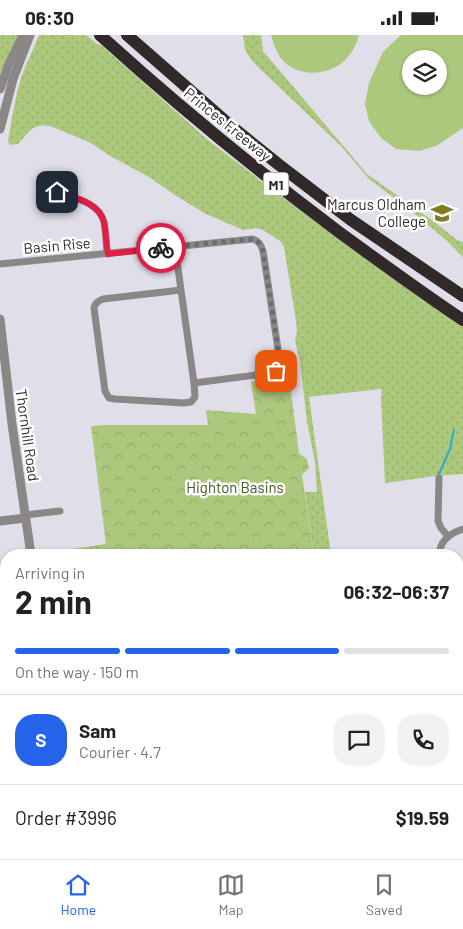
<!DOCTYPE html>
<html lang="en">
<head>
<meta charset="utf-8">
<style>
	body { margin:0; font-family:Barlow,sans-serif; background:#f2f2f2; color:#222; height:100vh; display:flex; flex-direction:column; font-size:19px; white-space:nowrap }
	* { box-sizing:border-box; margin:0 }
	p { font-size:16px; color:#767676 }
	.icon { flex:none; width:28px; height:28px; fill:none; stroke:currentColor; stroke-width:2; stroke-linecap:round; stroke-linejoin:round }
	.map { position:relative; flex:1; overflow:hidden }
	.side { position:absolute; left:0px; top:514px; width:464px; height:311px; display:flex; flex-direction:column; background:#fff; border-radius:20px 20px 0 0; box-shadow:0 1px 4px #0004 }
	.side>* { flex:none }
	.controls { position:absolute; left:402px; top:15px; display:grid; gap:10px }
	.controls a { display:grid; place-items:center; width:45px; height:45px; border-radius:50%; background:#fff; box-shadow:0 1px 4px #0004; font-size:25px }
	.pin { position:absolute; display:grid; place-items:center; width:42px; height:42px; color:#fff; margin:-21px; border-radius:10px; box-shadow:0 2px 8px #0006 }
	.courier { position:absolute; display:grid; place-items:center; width:50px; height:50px; margin:-25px; border:4px solid #e11d48; border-radius:50%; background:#fff; color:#222; box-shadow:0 1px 6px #0007 }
	.summary em { font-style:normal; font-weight:700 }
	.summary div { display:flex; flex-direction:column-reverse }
	.summary { display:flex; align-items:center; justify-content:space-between; height:85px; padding:0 15px }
	h1 { font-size:32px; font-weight:700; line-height:38px }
	.bar { display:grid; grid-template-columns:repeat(4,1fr); gap:8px 5px; align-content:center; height:60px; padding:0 15px }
	.bar i { height:6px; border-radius:4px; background:#e0e0e0 }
	.bar .current { background:#2563eb }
	.bar p { grid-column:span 4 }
	.line { display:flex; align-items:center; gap:12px; padding:0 15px; border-top:1px solid #e0e0e0 }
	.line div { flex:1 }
	.round { display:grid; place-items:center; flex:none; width:52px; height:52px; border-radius:20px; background:#f2f2f2 }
	.status { display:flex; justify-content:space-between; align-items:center; height:35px; padding:0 25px; background:#fff; direction:ltr }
	.status svg { height:14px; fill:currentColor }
	.tab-bar { display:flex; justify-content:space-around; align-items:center; height:70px; border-top:1px solid #e0e0e0; background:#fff; font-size:14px; color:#767676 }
	.tab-bar a { display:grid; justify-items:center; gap:2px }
	.tab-bar .current { color:#2563eb }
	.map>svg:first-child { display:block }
</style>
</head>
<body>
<div class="status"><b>06:30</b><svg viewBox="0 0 49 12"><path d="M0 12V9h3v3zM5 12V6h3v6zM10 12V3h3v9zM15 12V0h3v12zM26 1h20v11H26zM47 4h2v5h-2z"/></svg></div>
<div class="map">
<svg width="463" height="824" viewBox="0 0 463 824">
	<defs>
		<pattern id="grass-dots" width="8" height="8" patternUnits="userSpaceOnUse" patternTransform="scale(1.25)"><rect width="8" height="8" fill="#abc87c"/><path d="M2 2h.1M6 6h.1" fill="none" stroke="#93ac6c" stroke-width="1.8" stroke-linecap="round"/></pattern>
		<pattern id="park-crowns" width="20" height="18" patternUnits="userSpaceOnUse" patternTransform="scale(1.25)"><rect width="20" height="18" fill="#abc87c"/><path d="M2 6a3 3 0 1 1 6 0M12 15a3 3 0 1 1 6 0" fill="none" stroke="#93ac6c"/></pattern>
	</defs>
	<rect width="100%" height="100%" fill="#e0dee8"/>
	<g fill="url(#grass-dots)">
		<path d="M 0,0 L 18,0 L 0,40 Z"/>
		<path d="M 39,0 L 86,0 L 97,9 L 101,10 L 208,105 L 299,175 L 425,266 L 463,291 L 463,439 L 436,441 L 385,448 L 381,361 L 382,355 L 380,354 L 309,362 L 331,520 L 314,520 L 305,457 L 317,457 L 315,427 L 307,386 L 300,326 L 295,306 L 297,296 L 296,286 L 284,212 L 280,206 L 263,195 L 256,193 L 243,195 L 204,178 L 175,160 L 149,142 L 112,122 L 89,107 L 50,91 C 31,88 29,98 18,109 L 10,110 L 8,106 C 12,84 15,62 22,40 C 27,26 34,14 39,0 Z"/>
		<path d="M 243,0 L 261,0 L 263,16 L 367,139 L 436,188 L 457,205 L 463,207 L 463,222 L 447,206 L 409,174 L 369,144 L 342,112 L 253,27 L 245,15 Z"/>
	</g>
	<g fill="url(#park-crowns)">
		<path d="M 289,342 L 299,418 L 307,424 L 309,433 L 302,440 L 314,520 L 116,520 L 108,518 L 93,520 L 47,520 L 46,518 L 106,509 L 91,391 L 105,390 L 208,390 L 206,375 L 256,379 L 251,347 Z"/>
		<path d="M 225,819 L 374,819 L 375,824 L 224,824 Z"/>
	</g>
	<g fill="#abc87c" fill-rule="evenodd">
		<path d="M 271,0 L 359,0 C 357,8 352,18 346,24 C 329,42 295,43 280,22 C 276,16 273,7 271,0 Z"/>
		<path d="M 401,0 L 463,0 L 463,93 L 436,111 L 419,116 L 396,114 L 381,103 L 369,86 L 365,69 L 369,48 L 383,17 ZM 411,24 L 439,24 L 439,51 L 411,51 Z"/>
	</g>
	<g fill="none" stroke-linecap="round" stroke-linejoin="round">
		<path stroke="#2baaca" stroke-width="2" d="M 439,439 L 450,414 L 452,403 L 454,395"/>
		<g stroke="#8c8787" stroke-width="7">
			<path d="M 57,157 C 74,163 99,167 104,187 C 106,197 106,208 107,219"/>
			<path d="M 175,212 L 194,348 L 195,362 L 191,367 L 184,368 L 115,364 L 109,363 L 105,356 L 94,273 C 95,268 98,266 103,264 L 181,255"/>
			<path d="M 0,229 L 253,204 C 259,206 261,210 263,216 L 280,327 L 279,333 L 272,338 L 194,348"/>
			<path d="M 439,443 L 438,486 L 441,493 L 448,501"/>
			<path d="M 25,480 L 60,476"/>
			<path d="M 439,520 C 440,505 450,498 463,494"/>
			<path d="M 0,664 L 6,663"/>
			<path d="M 458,733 L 463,733"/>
			<path d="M 0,817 L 6,816"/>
			<path d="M 423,819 L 425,824"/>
			<path d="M 183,824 L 184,819"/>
		</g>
		<g stroke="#8c8787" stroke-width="9">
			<path d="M 0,54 L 9,29 L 23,0"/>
			<path d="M 0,94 L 13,44 L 30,0"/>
			<path d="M 0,284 L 12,389 L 31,520"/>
			<path d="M 0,486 L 26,483"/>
			<path d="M 70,819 L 71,824"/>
		</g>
		<g stroke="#302829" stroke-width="12">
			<path d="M 100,0 C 176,69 256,135 339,197 C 380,227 421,257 463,285"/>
			<path d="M 127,0 L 231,91 L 278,129 L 351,185 L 463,261"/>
		</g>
	</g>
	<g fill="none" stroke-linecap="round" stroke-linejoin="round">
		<path stroke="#6b6a70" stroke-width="5" stroke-dasharray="0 9" d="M 161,213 L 253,204 C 259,206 261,210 263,216 L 280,327 L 279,333 L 276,336"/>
		<path stroke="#e11d48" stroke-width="6" d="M 57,157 C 74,163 99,167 104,187 C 106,197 106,208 108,219 L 161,213"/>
	</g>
	<defs>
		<g id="university-bare" transform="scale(1.725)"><path d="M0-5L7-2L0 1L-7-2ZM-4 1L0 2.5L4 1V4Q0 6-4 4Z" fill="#817c23" stroke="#fff" stroke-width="2.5" paint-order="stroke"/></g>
	</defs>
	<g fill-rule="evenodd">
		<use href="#university-bare" x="442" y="178"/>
	</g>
	<g text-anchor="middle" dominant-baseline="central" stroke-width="5" stroke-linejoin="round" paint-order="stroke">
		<rect fill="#fff" stroke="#6b6b6d" stroke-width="1" x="263.5" y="137.5" width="25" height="23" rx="4"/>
		<g font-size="14" font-weight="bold" fill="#2c2c2f">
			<text x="276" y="149">M1</text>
		</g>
		<g font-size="15" fill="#2c2c2f" stroke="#fff">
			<text transform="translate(228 89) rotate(39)">Princes Freeway</text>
			<text transform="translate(57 210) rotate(-5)">Basin Rise</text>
			<text transform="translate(28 400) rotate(82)">Thornhill Road</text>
		</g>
		<g font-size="15" fill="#2c2c2f" stroke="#fff" text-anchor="end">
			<text x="426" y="169">Marcus Oldham<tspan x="426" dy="17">College</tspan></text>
		</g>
		<g font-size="15" fill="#45591f" stroke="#fff">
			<text x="235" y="452">Highton Basins</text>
		</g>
	</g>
</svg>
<div class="controls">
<a><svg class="icon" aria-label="layers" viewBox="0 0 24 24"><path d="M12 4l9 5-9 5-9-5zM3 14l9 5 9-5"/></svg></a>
</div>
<div class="pin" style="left:276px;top:336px;background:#ea580c"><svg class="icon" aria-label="bag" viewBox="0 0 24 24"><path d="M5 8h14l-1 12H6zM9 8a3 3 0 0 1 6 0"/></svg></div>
<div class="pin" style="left:57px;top:157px;background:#1f2937"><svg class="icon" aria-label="home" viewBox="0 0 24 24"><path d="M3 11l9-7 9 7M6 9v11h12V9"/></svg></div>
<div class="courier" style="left:161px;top:213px"><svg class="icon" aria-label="bike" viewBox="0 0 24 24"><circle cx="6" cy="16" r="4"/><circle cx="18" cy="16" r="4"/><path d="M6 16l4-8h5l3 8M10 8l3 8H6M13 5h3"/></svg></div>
<section class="side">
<div class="summary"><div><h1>2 min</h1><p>Arriving in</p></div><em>06:32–06:37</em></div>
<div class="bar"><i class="current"></i><i class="current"></i><i class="current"></i><i></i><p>On the way · 150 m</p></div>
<div class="line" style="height:90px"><b class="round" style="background:#2563eb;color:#fff">S</b><div><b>Sam</b><p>Courier · 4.7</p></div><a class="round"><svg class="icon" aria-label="chat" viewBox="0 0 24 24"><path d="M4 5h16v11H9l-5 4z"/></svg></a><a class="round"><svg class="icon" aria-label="phone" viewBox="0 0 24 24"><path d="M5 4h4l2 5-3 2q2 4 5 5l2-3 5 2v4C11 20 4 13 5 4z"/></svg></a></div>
<div class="line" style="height:65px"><div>Order #3996</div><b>$19.59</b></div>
</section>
</div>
<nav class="tab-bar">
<a class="current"><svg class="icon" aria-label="home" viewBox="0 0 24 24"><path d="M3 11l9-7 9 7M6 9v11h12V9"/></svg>Home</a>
<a><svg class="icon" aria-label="map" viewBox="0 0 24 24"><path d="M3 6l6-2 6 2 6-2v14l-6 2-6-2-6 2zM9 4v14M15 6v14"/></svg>Map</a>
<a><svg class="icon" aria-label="saved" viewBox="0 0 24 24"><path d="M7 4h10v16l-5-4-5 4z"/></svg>Saved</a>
</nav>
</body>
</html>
